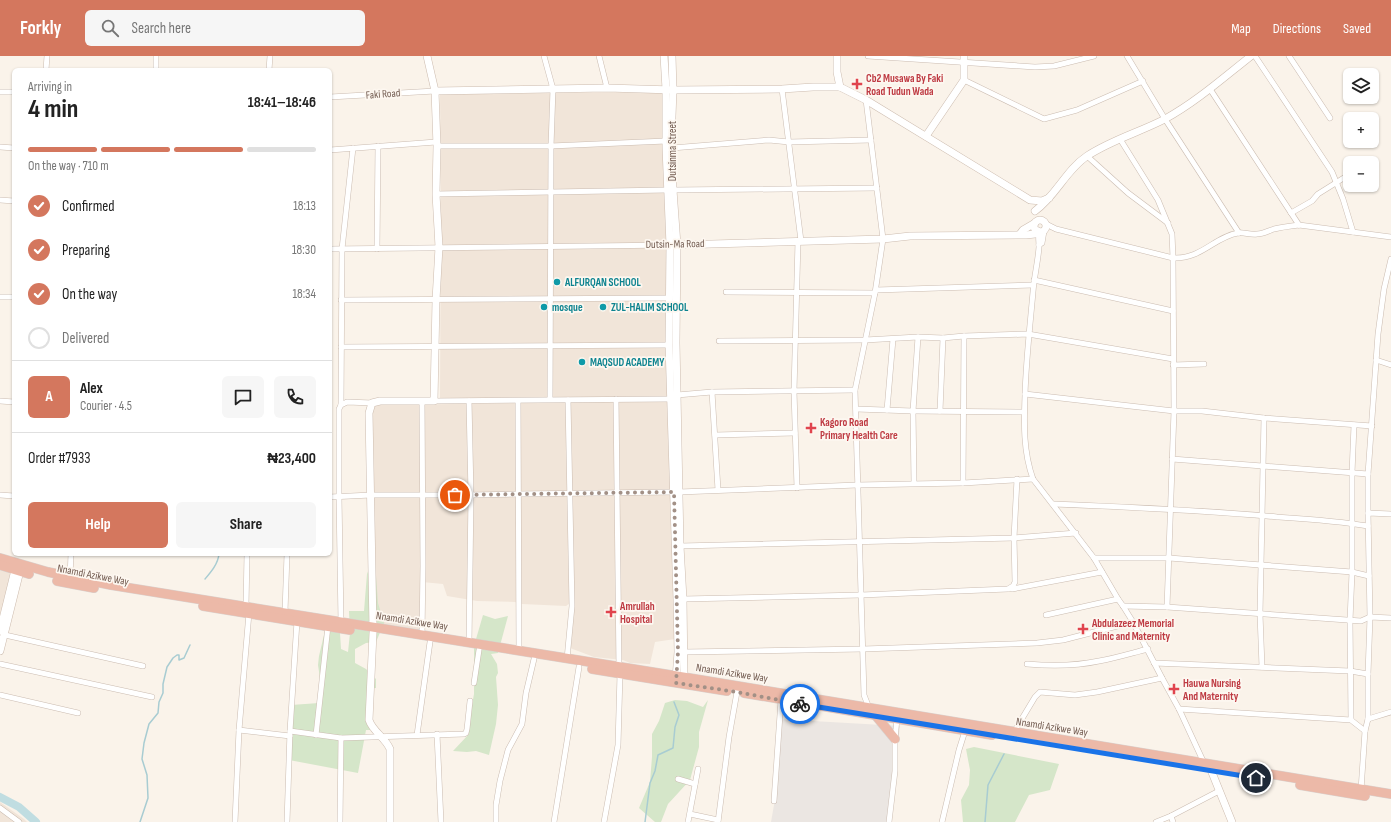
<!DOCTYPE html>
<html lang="en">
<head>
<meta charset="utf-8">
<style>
	body { margin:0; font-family:"Sofia Sans Condensed",sans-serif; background:#f6f6f6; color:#222; height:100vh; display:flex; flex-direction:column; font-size:15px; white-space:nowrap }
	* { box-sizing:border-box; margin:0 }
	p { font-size:13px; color:#767676 }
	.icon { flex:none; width:22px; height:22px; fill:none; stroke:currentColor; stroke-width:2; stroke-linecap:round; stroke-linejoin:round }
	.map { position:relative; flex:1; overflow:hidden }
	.sheet { position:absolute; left:12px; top:12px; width:320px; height:488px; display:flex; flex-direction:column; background:#fff; border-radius:6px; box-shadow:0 1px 3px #0004 }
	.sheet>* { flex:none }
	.tools { position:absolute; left:1343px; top:12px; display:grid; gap:8px }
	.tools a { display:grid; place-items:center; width:36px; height:36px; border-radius:6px; background:#fff; box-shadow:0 1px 3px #0004; font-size:20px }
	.pin { position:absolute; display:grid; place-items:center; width:34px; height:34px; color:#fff; margin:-17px; border:2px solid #fff; border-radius:50%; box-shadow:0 1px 4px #0007 }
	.courier { position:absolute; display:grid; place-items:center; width:40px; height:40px; margin:-20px; border:3px solid #1a73e8; border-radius:50%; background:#fff; color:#222; box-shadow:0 1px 5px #0007 }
	.overview em { font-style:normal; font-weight:700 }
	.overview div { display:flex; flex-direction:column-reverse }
	.overview { display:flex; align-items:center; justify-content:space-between; height:68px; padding:0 16px }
	h1 { font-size:26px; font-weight:700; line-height:30px }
	.bar { display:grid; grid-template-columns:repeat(4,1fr); gap:6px 4px; align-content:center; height:48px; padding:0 16px }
	.bar i { height:5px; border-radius:3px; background:#e0e0e0 }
	.bar .selected { background:#d4775e }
	.bar p { grid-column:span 4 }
	.line { display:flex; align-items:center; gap:10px; padding:0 16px; border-top:1px solid #e0e0e0 }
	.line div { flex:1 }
	.round { display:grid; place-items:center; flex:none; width:42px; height:42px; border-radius:6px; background:#f6f6f6 }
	ol { padding:0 16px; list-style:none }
	li { display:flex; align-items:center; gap:12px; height:44px }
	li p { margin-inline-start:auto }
	li .icon { padding:4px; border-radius:50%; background:#d4775e; color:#fff; stroke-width:4 }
	li:last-child { color:#767676 }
	li i { width:22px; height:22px; border:2px solid #e0e0e0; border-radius:50% }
	.button { display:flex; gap:8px; margin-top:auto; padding:8px 16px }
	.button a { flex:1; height:46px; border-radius:6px; background:#d4775e; color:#fff; font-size:16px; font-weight:700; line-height:46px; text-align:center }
	.button a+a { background:#f6f6f6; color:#222 }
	header { display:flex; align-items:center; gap:24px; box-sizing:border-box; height:56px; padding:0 20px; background:#d4775e; color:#fff }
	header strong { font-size:19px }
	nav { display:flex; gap:22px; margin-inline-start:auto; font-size:14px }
	.search { width:280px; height:36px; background:#f6f6f6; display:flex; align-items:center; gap:10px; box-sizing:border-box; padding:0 14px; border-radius:6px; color:#767676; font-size:15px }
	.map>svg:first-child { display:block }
</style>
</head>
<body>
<header>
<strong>Forkly</strong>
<div class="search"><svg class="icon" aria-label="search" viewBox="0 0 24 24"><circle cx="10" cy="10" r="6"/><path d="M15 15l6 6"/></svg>Search here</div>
<nav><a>Map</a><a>Directions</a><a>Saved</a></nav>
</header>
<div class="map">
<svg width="1391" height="766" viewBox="0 0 1391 766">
	<rect width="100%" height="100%" fill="#faf3ea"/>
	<g fill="#f1e5d9">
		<path d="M 665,36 L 673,341 L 549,344 L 440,342 L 441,141 L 440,38 Z"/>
		<path d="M 671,345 L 675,583 L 655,586 L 650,608 L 630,607 L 623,604 L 594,601 L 570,592 L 573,545 L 566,550 L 522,548 L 515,546 L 477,545 L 447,540 L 443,528 L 422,526 L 420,575 L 374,568 L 372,393 L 373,351 L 377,349 Z"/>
		<path d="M 0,513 L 10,517 L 9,530 L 0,558 Z"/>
		<path d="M 0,746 L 24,763 L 27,766 L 0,766 Z"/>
	</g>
	<path fill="#ebe6e2" d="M 778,663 L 900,670 L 888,766 L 771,766 L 774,749 Z"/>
	<g fill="#d5e6c9">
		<path d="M 375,506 L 378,547 L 384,567 L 376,586 L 366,587 L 355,593 L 355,607 L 366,613 L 376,623 L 376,632 L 372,632 L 372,674 L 366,674 L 358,717 L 289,704 L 291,649 L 319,647 L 322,635 L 318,609 L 319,600 L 328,562 L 339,561 L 341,593 L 348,596 L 350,577 L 349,555 L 364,555 L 367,518 L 370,510 Z"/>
		<path d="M 483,559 L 495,563 L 508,560 L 498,597 L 491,598 L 497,608 L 498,617 L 496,621 L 498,649 L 496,668 L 489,699 L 476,695 L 467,696 L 453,695 L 469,678 L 469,666 L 474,638 L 474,590 Z"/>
		<path d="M 675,644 L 687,645 L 703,651 L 708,644 L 699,676 L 699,691 L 690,724 L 668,748 L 661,766 L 655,766 L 639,752 L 650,726 L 652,701 L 652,678 L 659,665 L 665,647 Z"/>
		<path d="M 974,691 L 1059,708 L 1050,734 L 1029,739 L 1015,766 L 963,766 L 961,744 L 969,729 L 970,714 L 966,693 Z"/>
	</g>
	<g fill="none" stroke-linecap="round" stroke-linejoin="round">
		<g stroke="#a8ccd2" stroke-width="1.5">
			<path d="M 205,523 C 211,516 218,508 219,498"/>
			<path d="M 140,766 L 148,742 L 147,719 L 142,703 L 144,687 L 149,668 L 158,657 L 159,646 L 163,637 L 163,628 L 167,611 L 173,602 L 177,599 L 179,599 L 179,604 L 184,602 L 190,589"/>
			<path d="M 645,766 L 650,727 L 655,715 L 658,699 L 673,692 L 675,671 L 679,659 L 674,646"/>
			<path d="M 985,766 L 988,729 L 1004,698"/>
		</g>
		<path stroke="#c0dde1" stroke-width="8" d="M 0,741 L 19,751 L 36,766"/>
		<g stroke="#cbbcb1" stroke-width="6">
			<g id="street">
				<path d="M 544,0 L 553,33 L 551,90 L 550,343"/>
				<path d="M 599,0 L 607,32"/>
				<path d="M 868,0 L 1035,11 L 1054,10 L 1094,0"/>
				<path d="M 1127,0 L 1165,63 L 1239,177"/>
				<path d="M 1255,0 L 1332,116 L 1343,143 L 1353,176"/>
				<path d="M 1289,0 L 1330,62"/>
				<path d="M 46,14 L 47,0"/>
				<path d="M 156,14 L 156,0"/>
				<path d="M 269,14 L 270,0"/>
				<path d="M 964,24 L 1044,63 L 1077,54 L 1143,25"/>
				<path d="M 782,33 L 801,185"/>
				<path d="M 1210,33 L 1299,169"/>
				<path d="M 0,36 L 14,36"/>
				<path d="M 330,41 L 435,35"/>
				<path d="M 866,44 L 883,183 L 875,237 L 855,334 L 864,639 L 869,652"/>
				<path d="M 1120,83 L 1158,144 L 1172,178 L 1173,202 L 1174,355 L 1167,551"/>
				<path d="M 437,90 L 551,90 L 666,85"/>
				<path d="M 0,91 L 14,92"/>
				<path d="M 672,92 L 769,84 L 789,86 L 871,84"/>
				<path d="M 330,94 L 436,86"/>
				<path d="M 1087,100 L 1128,137 L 1168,167"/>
				<path d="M 1368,107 L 1373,104"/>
				<path d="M 673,134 L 877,132"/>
				<path d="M 436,138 L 667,134"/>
				<path d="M 0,144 L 14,145"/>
				<path d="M 1291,157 L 1312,145 L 1318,138 L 1350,118"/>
				<path d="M 1046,168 L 1056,173 L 1173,202 C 1202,203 1214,181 1238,177 C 1244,176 1250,179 1257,178 C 1263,178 1268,175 1274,173 C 1282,171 1290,170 1299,169 L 1391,181"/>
				<path d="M 1039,176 C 1038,181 1039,185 1039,191 C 1038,206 1034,221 1033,236 C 1030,270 1026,304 1025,339 C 1024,367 1023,395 1033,423 L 1094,502 L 1118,543 L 1123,550 L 1133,566 L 1162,622 L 1179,653 L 1204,707"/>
				<path d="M 1039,189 L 1042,187 L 1044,175"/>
				<path d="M 330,193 L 673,189"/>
				<path d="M 377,193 L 378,90"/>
				<path d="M 1034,224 L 1173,255"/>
				<path d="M 876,234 L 1033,229"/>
				<path d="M 726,236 L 875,237"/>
				<path d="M 0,241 L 14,241"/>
				<path d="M 341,244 L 670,242"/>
				<path d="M 719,285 L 865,284 L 918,281 L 943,282 L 964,280 L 1028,278 L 1173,303"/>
				<path d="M 341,291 L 669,289"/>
				<path d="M 1376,304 L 1391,309"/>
				<path d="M 1173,309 L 1204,308"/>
				<path d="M 712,336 L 718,434"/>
				<path d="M 1025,338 L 1174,355 L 1202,355 L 1264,362 L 1372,370"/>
				<path d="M 677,339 L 712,336 L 855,334"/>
				<path d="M 616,343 L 619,612"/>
				<path d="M 0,345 L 14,346"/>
				<path d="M 422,345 L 423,510 L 422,579"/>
				<path d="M 434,345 L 670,343"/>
				<path d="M 469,345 L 471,439 L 469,587"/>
				<path d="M 518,345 L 519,595"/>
				<path d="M 341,349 L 347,346 L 372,347"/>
				<path d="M 856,353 L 913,355 L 1024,356"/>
				<path d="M 887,354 L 893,283"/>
				<path d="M 940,355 L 943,282"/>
				<path d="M 715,379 L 795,377"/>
				<path d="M 1172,403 L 1368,418"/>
				<path d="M 914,427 L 913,355 L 918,281"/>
				<path d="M 963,427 L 964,280"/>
				<path d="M 797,432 L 794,335 L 798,185"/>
				<path d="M 679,436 L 857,429 L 963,427 L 1033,423"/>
				<path d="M 0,439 L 14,440"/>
				<path d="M 330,441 L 371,439 L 471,439 L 519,438 L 673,436"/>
				<path d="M 1053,448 C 1128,451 1203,454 1277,461 C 1307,463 1338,465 1368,470"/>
				<path d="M 1368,457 L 1368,418 L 1378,278 L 1384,233 L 1391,203"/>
				<path d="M 680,490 L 1014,482 L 1076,477"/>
				<path d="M 1094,502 L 1169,502 L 1352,516 L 1369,520"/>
				<path d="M 70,521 L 71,498"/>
				<path d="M 1012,533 L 1102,516"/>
				<path d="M 683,543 L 861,539 L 1008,533 L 1013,530 L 1015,526 L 1014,482 L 1017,423"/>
				<path d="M 246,550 L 247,498"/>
				<path d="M 1123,550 L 1167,551 L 1361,565 L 1370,561 L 1391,562"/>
				<path d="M 285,556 L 287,498"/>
				<path d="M 1046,559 L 1118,543"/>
				<path d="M 341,566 L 339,441 L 339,353 L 341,349 L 342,193 L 353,92"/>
				<path d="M 5,579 L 143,610"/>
				<path d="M 684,596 L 863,593 L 1037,587 L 1063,584 L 1133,566"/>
				<path d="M 567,603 L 572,550 L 568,344"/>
				<path d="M 1154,607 L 1350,615 L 1368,618"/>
				<path d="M 0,608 L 152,641"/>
				<path d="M 1027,608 C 1051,610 1076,610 1099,605 C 1116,602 1132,597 1148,593"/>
				<path d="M 1262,611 L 1260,558 L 1264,362"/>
				<path d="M 474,627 L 479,594"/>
				<path d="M 0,639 L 78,657"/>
				<path d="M 1179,653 L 1351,664 L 1365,675"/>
				<path d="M 1368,663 L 1391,656"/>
				<path d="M 1351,664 L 1350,565 L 1352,516 L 1352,417 L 1354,369"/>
				<path d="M 239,674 L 290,680"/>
				<path d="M 290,675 L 341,682 L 464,678 L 466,677 L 467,673 L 470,645"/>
				<path d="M 1014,676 L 1035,641 L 1040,636 L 1075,639 L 1097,636 L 1162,622"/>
				<path d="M 437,678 L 441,766"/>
				<path d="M 316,679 L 328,570"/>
				<path d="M 417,679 L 430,586"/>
				<path d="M 678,723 L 695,728"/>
				<path d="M 1361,734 L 1365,675 L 1368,663 L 1368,618 L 1370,561 L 1368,457 L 1391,458"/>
				<path d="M 774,745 L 781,644"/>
				<path d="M 0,752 L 19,766"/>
				<path d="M 690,758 L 718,764"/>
				<path d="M 1171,760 L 1173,766"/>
				<path d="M 235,766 L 239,674 L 249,557"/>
				<path d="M 287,766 L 290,675 L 297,565"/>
				<path d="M 340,766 L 341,682"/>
				<path d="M 496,766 L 496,749 L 500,725 L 508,694 L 522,668 L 526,637 L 534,603"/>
				<path d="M 554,766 L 579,611"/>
				<path d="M 604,766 L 618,689 L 620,618"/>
				<path d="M 688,766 L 698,713"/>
				<path d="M 718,766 L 729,681 L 737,636"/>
				<path d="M 889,766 L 895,715 L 895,683 L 897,663"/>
				<path d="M 942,766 L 959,694 L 965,675"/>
				<path d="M 1156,766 L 1171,760 L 1219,735"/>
			</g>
		</g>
		<g stroke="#cdbcaf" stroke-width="8">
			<g id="secondary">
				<path d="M 664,0 L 666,33 L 666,91 L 670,189 L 669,289 L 677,543 L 678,596 L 676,623"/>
				<path d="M 672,0 L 673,34 L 671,86 L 673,134 L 677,189 L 676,287 L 680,490 L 683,543 L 684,624"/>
				<path d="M 837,0 L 837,16 L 840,31 L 866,44 L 1030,144 L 1042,145 L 1049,142"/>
				<path d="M 435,35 L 607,32 L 673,34 L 782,33 L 813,31 L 840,31"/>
				<path d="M 926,80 L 964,24 L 964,0"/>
				<path d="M 1035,155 C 1056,140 1066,114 1087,100 C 1111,84 1140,76 1165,63 C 1196,46 1223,22 1251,0"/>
				<circle cx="1040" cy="170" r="6"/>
				<path d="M 1020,178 L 1023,174 L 1035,167"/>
				<path d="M 677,189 L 883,183 L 910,180 L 1026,179 L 1035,178 L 1038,175"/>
				<path d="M 373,571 L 369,357 L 372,347 L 380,345 L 434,345 L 436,244 L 439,191 L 436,138 L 437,90 L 435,35 L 427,0"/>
				<path d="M 0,575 L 15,514"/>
				<path d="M 373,577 L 369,664 C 373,676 385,681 390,693 L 390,766"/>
				<path d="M 0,595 L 20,515"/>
				<path d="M 1211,714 L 1232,766"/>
			</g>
		</g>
		<g stroke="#d8d1ce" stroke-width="10">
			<g id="highway">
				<path d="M 0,502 L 48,516 L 111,529 L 683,621 L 1391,738"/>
				<path d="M 0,509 L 29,518"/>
				<path d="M 57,525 L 94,532"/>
				<path d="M 203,550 L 350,574"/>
				<path d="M 592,613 L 727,635"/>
				<path d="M 744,637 L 992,679"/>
				<path d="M 876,660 L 895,683"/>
				<path d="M 1300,729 L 1365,740"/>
			</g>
		</g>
		<use href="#street" stroke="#fff" stroke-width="5"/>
		<use href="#secondary" stroke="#fff" stroke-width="7"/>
		<use href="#highway" stroke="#ecb9a8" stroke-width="9"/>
	</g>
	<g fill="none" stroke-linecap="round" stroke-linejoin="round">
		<path stroke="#a29086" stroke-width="4" stroke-dasharray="0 7.2" d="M 455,439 L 674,436 L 678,596 L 676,627 L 737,636 L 800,648"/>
		<path stroke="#1a73e8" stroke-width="5" d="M 800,648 L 1256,722"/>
	</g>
	<g fill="#e0444e" stroke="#fdf7f0" stroke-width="1.5">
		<path d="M855 22h4v4h4v4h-4v4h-4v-4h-4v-4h4z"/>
		<path d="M809 366h4v4h4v4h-4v4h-4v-4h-4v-4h4z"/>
		<path d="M609 550h4v4h4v4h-4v4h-4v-4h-4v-4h4z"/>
		<path d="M1081 567h4v4h4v4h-4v4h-4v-4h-4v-4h4z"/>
		<path d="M1172 627h4v4h4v4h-4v4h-4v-4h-4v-4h4z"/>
	</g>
	<g fill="#0f9aa8" stroke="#fdf7f0" stroke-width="1.5">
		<circle cx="557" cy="226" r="4"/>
		<circle cx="544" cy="251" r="4"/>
		<circle cx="603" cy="251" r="4"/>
		<circle cx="582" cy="306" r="4"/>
	</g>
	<g text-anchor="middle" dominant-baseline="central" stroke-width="3.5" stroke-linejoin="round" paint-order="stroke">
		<g font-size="11" font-weight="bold" fill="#be3a42" stroke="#fdf7f0" text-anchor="start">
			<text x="866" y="22">Cb2 Musawa By Faki<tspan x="866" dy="13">Road Tudun Wada</tspan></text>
			<text x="820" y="366">Kagoro Road<tspan x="820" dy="13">Primary Health Care</tspan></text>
			<text x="620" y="550">Amrullah<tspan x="620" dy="13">Hospital</tspan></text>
			<text x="1092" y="567">Abdulazeez Memorial<tspan x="1092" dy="13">Clinic and Maternity</tspan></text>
			<text x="1183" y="627">Hauwa Nursing<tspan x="1183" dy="13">And Maternity</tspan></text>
		</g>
		<g font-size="11" fill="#725b50" stroke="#fdf7f0">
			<text transform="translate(383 38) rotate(-4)">Faki Road</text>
			<text transform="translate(672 95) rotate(-90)">Dutsinma Street</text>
			<text transform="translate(675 188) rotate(-1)">Dutsin-Ma Road</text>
			<text transform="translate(93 519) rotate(11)">Nnamdi Azikwe Way</text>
			<text transform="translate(412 565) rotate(9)">Nnamdi Azikwe Way</text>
			<text transform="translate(732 617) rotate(9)">Nnamdi Azikwe Way</text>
			<text transform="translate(1052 671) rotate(9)">Nnamdi Azikwe Way</text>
		</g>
		<g font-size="11" font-weight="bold" fill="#0d838f" stroke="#fdf7f0" text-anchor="start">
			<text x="565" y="226">ALFURQAN SCHOOL</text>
			<text x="552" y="251">mosque</text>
			<text x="611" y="251">ZUL-HALIM SCHOOL</text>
			<text x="590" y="306">MAQSUD ACADEMY</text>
		</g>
	</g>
</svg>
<div class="tools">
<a><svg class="icon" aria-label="layers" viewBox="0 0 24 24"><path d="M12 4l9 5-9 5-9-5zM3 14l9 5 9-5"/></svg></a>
<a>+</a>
<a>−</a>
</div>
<div class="pin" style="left:455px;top:439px;background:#ea580c"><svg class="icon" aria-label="bag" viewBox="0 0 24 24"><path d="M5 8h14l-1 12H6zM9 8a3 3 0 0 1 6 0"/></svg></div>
<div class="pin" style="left:1256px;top:722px;background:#1f2937"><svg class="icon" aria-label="home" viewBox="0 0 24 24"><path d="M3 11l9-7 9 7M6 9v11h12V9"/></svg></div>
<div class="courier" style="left:800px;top:648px"><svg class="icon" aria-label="bike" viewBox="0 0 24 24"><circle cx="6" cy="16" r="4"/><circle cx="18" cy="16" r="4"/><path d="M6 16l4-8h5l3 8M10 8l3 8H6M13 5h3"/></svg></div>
<section class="sheet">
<div class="overview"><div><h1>4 min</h1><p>Arriving in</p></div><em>18:41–18:46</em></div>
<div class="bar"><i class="selected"></i><i class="selected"></i><i class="selected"></i><i></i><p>On the way · 710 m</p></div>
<ol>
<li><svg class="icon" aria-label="check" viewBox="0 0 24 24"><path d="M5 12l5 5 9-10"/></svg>Confirmed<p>18:13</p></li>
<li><svg class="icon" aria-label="check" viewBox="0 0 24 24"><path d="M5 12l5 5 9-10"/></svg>Preparing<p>18:30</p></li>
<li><svg class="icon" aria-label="check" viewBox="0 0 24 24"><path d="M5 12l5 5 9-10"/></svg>On the way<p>18:34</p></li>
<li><i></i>Delivered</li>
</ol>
<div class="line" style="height:72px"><b class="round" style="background:#d4775e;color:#fff">A</b><div><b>Alex</b><p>Courier · 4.5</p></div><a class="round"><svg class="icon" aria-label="chat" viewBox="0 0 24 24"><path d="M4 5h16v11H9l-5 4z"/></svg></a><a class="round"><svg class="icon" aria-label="phone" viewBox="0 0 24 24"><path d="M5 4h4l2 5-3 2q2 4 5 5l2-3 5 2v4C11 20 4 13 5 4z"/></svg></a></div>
<div class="line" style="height:52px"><div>Order #7933</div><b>₦23,400</b></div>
<div class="button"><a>Help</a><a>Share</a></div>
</section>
</div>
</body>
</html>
